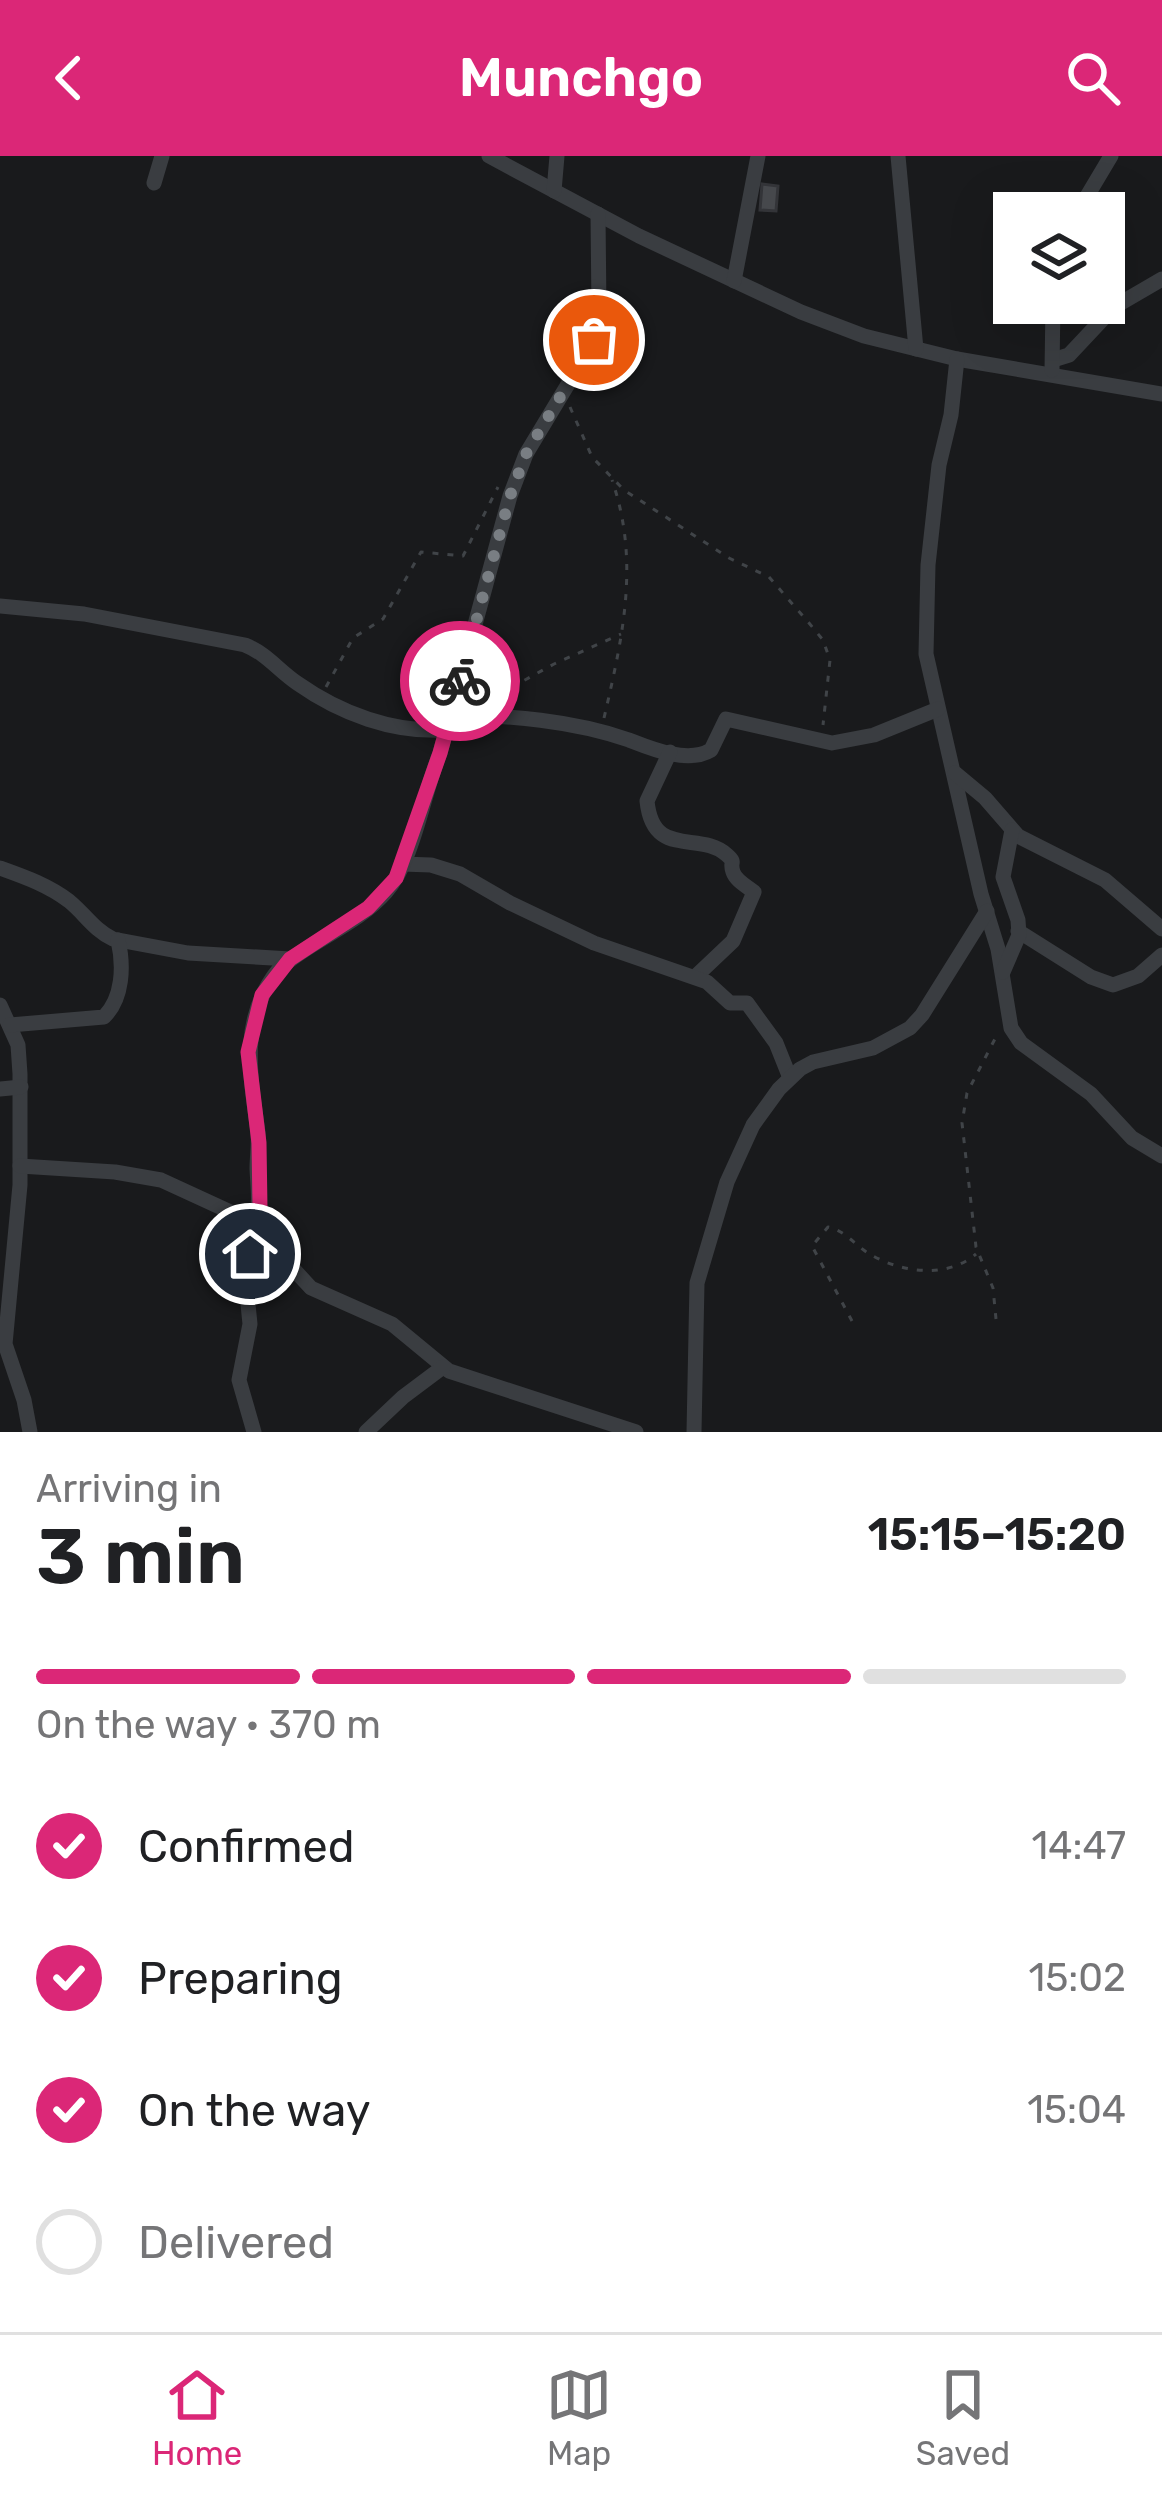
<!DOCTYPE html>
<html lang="en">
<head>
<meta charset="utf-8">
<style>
	body { margin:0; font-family:Rubik,sans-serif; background:#f2f2f2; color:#202124; height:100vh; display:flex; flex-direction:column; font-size:45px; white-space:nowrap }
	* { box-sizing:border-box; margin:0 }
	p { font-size:39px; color:#757577 }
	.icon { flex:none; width:66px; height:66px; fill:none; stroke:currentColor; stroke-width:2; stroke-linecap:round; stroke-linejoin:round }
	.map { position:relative; height:1276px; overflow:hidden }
	.drawer { display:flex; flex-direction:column; background:#fff; flex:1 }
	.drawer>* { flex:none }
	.controls { position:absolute; left:993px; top:36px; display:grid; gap:24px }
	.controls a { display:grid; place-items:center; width:132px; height:132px; border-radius:0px; background:#fff; box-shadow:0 12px 48px #0002; font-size:60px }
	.pin { position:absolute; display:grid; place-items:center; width:102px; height:102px; color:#fff; margin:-51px; border:6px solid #fff; border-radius:50%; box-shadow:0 3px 12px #0007 }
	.courier { position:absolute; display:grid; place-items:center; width:120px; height:120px; margin:-60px; border:9px solid #db2777; border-radius:50%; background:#fff; color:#222; box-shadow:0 3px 15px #0007 }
	.headline em { font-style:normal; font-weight:600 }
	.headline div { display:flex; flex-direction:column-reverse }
	.headline { display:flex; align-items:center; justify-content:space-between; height:204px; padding:0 36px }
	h1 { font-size:78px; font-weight:600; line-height:90px }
	.bar { display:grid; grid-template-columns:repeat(4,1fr); gap:18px 12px; align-content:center; height:144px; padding:0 36px }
	.bar i { height:15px; border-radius:9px; background:#e0e0e0 }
	.bar .on { background:#db2777 }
	.bar p { grid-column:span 4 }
	ol { padding:0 36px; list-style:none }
	li { display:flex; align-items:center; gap:36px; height:132px }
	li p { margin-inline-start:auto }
	li .icon { padding:12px; border-radius:50%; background:#db2777; color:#fff; stroke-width:4 }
	li:last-child { color:#757577 }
	li i { width:66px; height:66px; border:6px solid #e0e0e0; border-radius:50% }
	header { display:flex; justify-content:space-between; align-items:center; height:156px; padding:0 36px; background:#db2777; color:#fff; font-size:54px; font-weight:600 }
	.menu { display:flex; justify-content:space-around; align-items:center; height:168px; border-top:3px solid #e0e0e0; background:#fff; font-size:33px; color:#757577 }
	.menu a { display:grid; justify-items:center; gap:6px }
	.menu .on { color:#db2777 }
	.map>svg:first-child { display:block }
</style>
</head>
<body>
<header><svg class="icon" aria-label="back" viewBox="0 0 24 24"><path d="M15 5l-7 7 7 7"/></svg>Munchgo<svg class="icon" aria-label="search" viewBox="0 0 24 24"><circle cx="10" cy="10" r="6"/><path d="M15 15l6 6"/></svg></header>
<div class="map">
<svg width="1162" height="1276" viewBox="0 0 1162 1276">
	<rect width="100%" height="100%" fill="#191a1c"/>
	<path fill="#46484c" stroke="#333438" stroke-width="3" d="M 762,28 L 778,30 L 776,55 L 760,54 Z"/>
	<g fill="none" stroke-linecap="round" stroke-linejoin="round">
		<g stroke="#404448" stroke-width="3" stroke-dasharray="6 9" stroke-linecap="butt">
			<path d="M 570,251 L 592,301 L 624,334 L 729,402 L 769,421 L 809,467 L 823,484 L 830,504 L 823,569"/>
			<path d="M 326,531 L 353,482 L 383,463 L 421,396 L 463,400 L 498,331"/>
			<path d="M 485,546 L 554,508 L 621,478"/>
			<path d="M 604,562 C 623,480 640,405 612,324"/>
			<path d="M 996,1163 L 993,1132 L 976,1091 L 962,967 L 967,937 L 998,877"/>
			<path d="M 852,1165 L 812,1090 L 828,1071 C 844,1074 854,1088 868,1097 C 900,1117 947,1123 976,1098"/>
		</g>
		<g stroke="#3a3d41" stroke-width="15">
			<path d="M 489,0 L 639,80 L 801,156 L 864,180 L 957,203 L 1162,238"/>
			<path d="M 898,0 L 916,193"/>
			<path d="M 154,27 L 162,0"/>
			<path d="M 554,35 L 557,0"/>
			<path d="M 1077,57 L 1111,0"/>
			<path d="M 734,125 L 758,0"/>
			<path d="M 957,203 L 951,259 L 939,309 L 928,409 L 926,498 L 981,738 L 998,793 L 1011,872 L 1021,887 L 1091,938 L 1132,982 L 1162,1000"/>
			<path d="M 1053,204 L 1069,199 L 1114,151 L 1162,123"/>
			<path d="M 1052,214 L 1053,147"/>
			<path d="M 0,450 L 84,458 L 245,489 C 267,498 278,514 297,527 C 341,558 393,577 446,574"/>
			<path d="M 450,558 C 510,560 572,564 629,584 C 652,593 688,608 711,594 L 726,563 L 832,587 L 874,579 L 938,553"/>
			<path d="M 670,596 L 647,645 C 653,704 700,674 727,699 C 737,708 729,704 733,716 C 736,725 747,730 754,736 L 733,785 L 695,821"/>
			<path d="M 955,617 L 985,642 L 1018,680 L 1105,724 L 1162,773"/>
			<path d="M 402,708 L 431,709 L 460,718 L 510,747 L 594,787 L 707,826 L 730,847 L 747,847 L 776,887 L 790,922"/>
			<path d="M 0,712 C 25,721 48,729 69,745 C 85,758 94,774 113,783 L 188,797 L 290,803"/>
			<path d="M 1018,775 L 1091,821 L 1113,829 L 1138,820 L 1162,799"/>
			<path d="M 1003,816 L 1019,779 L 1018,764 L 1003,721 L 1012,674"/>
			<path d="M 0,849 L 18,889 L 20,918 L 20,1029 L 5,1188 L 24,1244 L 30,1276"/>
			<path d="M 10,869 L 104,861 C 123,842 124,810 118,784"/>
			<path d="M 0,933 L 21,931"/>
			<path d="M 20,1010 L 115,1016 L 161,1024 L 248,1064 L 311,1132 L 392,1168 L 449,1215 L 636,1276"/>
			<path d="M 254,1069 C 261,1049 258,1034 257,1013 C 257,1001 259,989 258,976 C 250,919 239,862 279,813 C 311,784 357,769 386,736 C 414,704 423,638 440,597 L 510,340 L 526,298 L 594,185 L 599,155 L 598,58"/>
			<path d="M 254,1276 L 239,1224 L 250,1168 L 244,1109 L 257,1094 L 274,1090"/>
			<path d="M 366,1276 L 403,1241 L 443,1211"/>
			<path d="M 694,1276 L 697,1127 L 727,1026 L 753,969 L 779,933 L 800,913 L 813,906 L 873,892 L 910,872 L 922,859 L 987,755"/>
		</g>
	</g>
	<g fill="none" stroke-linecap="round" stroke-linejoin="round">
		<path stroke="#797e83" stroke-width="12" stroke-dasharray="0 21.6" d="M 460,525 L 510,340 L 526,298 L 594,184"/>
		<path stroke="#db2777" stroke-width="15" d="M 250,1098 L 274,1090 L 254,1069 L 260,1052 L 259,987 L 248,896 L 262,839 L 290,803 L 368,752 L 396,722 L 440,597 L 460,525"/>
	</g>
</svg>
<div class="controls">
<a><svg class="icon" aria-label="layers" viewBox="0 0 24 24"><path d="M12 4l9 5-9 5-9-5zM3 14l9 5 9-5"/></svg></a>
</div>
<div class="pin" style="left:594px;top:184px;background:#ea580c"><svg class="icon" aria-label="bag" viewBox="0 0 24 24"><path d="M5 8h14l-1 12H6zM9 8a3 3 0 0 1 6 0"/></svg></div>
<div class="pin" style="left:250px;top:1098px;background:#1f2937"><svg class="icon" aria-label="home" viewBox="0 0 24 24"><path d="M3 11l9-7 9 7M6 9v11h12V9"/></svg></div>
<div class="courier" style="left:460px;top:525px"><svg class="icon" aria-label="bike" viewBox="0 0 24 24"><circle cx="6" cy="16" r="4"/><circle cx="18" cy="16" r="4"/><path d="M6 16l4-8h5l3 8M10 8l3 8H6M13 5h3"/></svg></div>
</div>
<section class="drawer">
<div class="headline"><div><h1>3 min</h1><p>Arriving in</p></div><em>15:15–15:20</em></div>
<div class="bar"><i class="on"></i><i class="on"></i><i class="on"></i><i></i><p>On the way · 370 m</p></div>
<ol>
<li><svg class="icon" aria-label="check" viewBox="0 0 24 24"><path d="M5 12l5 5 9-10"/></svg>Confirmed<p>14:47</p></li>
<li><svg class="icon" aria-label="check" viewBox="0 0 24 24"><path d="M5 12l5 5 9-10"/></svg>Preparing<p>15:02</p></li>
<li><svg class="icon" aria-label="check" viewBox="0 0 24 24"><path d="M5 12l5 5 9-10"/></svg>On the way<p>15:04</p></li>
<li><i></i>Delivered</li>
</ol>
</section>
<nav class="menu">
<a class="on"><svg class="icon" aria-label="home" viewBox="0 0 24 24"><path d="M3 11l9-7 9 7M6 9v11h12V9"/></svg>Home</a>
<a><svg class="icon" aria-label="map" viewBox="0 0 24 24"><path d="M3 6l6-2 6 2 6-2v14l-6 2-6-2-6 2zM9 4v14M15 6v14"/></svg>Map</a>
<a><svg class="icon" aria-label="saved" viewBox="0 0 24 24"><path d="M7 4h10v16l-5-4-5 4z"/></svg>Saved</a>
</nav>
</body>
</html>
